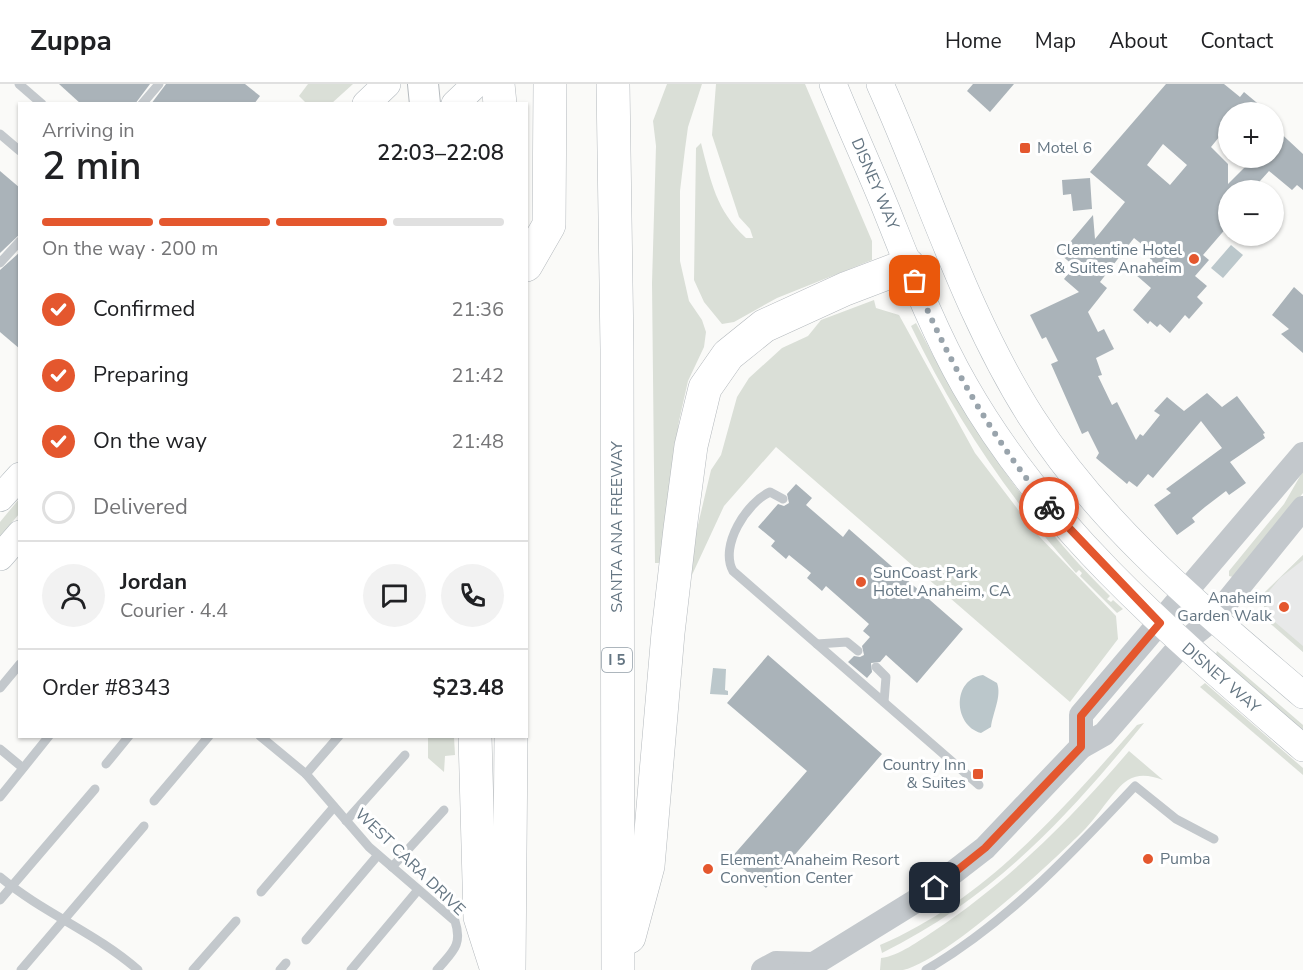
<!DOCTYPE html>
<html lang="en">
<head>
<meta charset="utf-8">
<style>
	body { margin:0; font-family:"Nunito Sans",sans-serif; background:#f2f2f2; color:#202124; height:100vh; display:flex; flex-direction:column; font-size:22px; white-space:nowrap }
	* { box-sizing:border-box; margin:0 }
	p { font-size:20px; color:#757577 }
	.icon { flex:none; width:33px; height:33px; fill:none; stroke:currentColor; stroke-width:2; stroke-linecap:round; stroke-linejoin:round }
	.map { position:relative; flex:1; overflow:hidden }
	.drawer { position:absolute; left:18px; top:18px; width:510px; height:636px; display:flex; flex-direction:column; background:#fff; border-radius:0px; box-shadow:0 2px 4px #0004 }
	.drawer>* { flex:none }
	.fabs { position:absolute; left:1218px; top:18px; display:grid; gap:12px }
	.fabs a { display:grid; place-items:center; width:66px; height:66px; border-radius:50%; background:#fff; box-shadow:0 2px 4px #0004; font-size:30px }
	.pin { position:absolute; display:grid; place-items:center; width:51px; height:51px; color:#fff; margin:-26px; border-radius:12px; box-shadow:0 3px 9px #0006 }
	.courier { position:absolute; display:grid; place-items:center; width:60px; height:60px; margin:-30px; border:4px solid #e4572e; border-radius:50%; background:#fff; color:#222; box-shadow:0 2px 8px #0007 }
	.headline em { font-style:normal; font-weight:600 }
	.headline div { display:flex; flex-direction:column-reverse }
	.headline { display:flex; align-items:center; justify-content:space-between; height:102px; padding:0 24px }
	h1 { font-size:39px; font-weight:600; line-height:45px }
	.bar { display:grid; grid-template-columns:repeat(4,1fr); gap:9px 6px; align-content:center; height:72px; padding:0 24px }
	.bar i { height:8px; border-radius:4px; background:#e0e0e0 }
	.bar .current { background:#e4572e }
	.bar p { grid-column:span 4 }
	.line { display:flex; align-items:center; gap:15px; padding:0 24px; border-top:2px solid #e0e0e0 }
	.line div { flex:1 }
	.round { display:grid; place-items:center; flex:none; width:63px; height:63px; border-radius:32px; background:#f2f2f2 }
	ol { padding:0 24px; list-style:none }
	li { display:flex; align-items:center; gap:18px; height:66px }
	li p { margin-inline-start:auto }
	li .icon { padding:6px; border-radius:50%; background:#e4572e; color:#fff; stroke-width:4 }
	li:last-child { color:#757577 }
	li i { width:33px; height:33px; border:3px solid #e0e0e0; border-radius:50% }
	header { display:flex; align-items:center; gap:36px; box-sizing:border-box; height:84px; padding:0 30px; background:#fff; border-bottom:2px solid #e0e0e0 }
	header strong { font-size:28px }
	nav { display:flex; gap:33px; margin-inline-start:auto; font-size:21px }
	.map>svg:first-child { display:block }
</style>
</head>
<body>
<header>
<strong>Zuppa</strong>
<nav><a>Home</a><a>Map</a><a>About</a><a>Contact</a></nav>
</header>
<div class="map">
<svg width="1303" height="886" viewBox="0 0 1303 886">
	<rect width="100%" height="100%" fill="#fafaf8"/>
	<path fill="#e8e9e9" d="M 1303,471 L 1303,568 L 1265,535 L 1263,510 Z"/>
	<g fill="#dadfd7">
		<path d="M 308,0 L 353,0 L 332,19 L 307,20 L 299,12 Z"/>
		<path d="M 667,0 L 702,0 L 688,43 L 685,65 L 680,107 L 680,177 L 689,217 L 702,236 L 706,248 L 704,263 L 688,297 L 679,337 L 670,407 L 665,479 L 655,479 L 652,199 L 656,62 L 653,37 Z"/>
		<path d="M 716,0 L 805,0 L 872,157 L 872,176 L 777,214 L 734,238 L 722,240 L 704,218 L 694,196 L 696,64 L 701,59 C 711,98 716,126 746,154 L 753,154 L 750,145 L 739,133 L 712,51 Z"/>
		<path d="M 874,216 L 876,224 L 899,231 L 975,369 L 1035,448 L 1116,532 L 1118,555 L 1070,618 L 776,363 L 724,422 L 692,491 L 687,487 L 711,386 L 721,371 L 737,313 L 749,294 L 782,264 L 808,252 L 821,236 Z"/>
		<path d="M 916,239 C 969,342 1027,430 1110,512 L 1107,515 L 1111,518 L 1113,516 L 1123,525 L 1117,529 L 1080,492 L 1082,489 L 1079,486 L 1076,489 C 1009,414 954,332 911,242 Z"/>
		<path d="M 1303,387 L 1303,409 L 1233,493 L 1229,492 L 1229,487 L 1284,420 Z"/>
		<path d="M 19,415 L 19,430 L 0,453 L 0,438 Z"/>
		<path d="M 1303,471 L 1303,476 L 1280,494 L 1265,512 L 1268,532 L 1303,562 L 1303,568 L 1265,535 L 1263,510 Z"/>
		<path d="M 1217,567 L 1303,641 L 1303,647 L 1216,570 Z"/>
		<path d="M 1205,599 L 1303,684 L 1303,691 L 1200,603 Z"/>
		<path d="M 1144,639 C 1067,734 993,814 882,869 L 880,861 C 987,815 1062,726 1137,641 Z"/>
		<path d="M 428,653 L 454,653 L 455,671 L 445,672 L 444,688 L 428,674 Z"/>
		<path d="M 1129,667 L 1163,696 C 1151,692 1140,689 1128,696 C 1115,704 1098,732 1086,744 C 1054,777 945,877 903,886 C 896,886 887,886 880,886 L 881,874 C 899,872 920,856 934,847 C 1009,797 1071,735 1129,667 Z"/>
	</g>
	<g fill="#bbc7cb">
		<path d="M 1231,161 L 1243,171 L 1223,194 L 1211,184 Z"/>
		<path d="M 713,584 L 726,585 L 725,606 L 728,607 L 728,611 L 710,610 Z"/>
		<path d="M 983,591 L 997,599 C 1002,612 993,628 991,643 L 981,649 C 953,641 952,595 983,591 Z"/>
	</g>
	<g fill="#aab3b9" fill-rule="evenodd">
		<path d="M 59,0 L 150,0 L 135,20 L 81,20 Z"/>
		<path d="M 166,0 L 245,0 L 260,12 L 254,20 L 151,20 Z"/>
		<path d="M 973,0 L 1014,0 L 990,28 L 967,7 Z"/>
		<path d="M 1166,0 L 1224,0 L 1240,13 L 1244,8 L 1268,28 L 1228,28 L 1228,42 L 1211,63 L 1228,80 L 1228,100 L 1254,74 L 1274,74 L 1274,43 L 1303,70 L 1303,106 L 1297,101 L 1292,106 L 1269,87 L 1252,106 L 1228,106 L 1228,142 L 1203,171 L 1209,176 L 1195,192 L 1207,202 L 1197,213 L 1203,219 L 1189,235 L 1185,231 L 1170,249 L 1160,240 L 1157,243 L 1150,237 L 1148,240 L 1133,226 L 1151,204 L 1136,191 L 1154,170 L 1134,154 L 1100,198 L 1107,204 L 1088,228 L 1098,248 L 1104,245 L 1114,265 L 1096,274 L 1102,291 L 1098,292 L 1112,321 L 1117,318 L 1136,356 L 1140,350 L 1143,352 L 1160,331 L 1154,327 L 1167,313 L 1184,327 L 1207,309 L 1222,323 L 1237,312 L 1265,349 L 1263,350 L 1265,354 L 1230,378 L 1246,399 L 1229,411 L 1226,407 L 1205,423 L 1192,434 L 1195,438 L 1177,451 L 1154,421 L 1171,409 L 1166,405 L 1222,364 L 1201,337 L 1153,394 L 1148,390 L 1137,403 L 1129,397 L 1127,400 L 1096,374 L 1099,369 L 1088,347 L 1082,350 L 1051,280 L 1058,277 L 1046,253 L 1042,255 L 1030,231 L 1079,208 L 1064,195 L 1074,182 L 1060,170 L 1093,131 L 1095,155 L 1125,118 L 1090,88 ZM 1163,60 L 1187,81 L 1170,101 L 1147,81 Z"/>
		<path d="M 0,87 L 20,104 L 20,150 L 0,169 Z"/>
		<path d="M 1090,94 L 1092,125 L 1073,127 L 1071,110 L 1063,111 L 1062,96 Z"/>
		<path d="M 20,168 L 20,265 L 0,248 L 0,186 Z"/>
		<path d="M 1294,203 L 1303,211 L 1303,269 L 1281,250 L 1289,245 L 1272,231 Z"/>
		<path d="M 796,400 L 812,414 L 806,421 L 843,453 L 849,445 L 963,545 L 917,599 L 886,571 L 880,578 L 871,579 L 872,588 L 867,594 L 848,578 L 854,572 L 860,573 L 864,571 L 862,562 L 870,553 L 863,547 L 869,540 L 826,502 L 822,507 L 807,494 L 811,489 L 789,471 L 786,475 L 771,462 L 775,457 L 758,443 L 778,420 L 784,422 L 789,419 L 787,410 Z"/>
		<path d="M 768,571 L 882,670 L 766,804 L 731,774 L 807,687 L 727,619 Z"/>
	</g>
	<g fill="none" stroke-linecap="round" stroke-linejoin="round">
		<g stroke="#b3babf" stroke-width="28">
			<g id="secondary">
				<path d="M 833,0 C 850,42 869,83 886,125 C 910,185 933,246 965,302 C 1048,448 1178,556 1303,664"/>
				<path d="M 880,0 C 930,111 966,231 1032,334 C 1103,445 1204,526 1303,611"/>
				<path d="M 366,20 L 387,0"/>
				<path d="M 455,20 L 476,0"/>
				<path d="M 0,414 L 20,392"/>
				<path d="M 0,473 L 20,450"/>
			</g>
		</g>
		<g stroke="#b5babe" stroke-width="32">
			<path id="primary" d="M 423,0 L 425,20"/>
		</g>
		<g stroke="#b4b9bd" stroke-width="34">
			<g id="motorway">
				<path d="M 498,0 L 500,20"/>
				<path d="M 613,0 L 617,265 L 618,886"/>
				<path d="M 526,181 L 549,141 L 550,0"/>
				<path d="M 475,652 L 480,833 L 497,886"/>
				<path d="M 629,853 L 648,782 L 668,549 L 680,445 L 691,362 L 705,304 L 728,271 L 764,242 L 845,205 L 908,181"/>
				<path d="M 509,886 L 511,652"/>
			</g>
		</g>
		<g stroke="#c3c8cc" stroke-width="9">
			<path d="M 19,0 L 42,20"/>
			<path d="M 142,20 L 159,0"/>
			<path d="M 0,50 L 20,67"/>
			<path d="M 0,179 L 20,157"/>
			<path d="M 783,415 L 770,408 C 747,418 719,462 733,487 L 979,701"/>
			<path d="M 817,560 L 847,558 L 858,567"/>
			<path d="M 876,583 L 886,593 L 884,618"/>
			<path d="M 0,604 L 20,580"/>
			<path d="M 260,652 L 306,690 L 369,763 L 455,837 C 463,862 452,868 437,886"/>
			<path d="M 0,665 L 23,684"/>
			<path d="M 106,680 L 129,652"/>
			<path d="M 306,690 L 339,652"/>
			<path d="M 0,713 L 49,652"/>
			<path d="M 154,717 L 209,652"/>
			<path d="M 346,737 L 405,671"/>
			<path d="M 392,783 L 444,726"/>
			<path d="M 0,793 C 43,829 96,849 138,886"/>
			<path d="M 261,808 L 334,723"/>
			<path d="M 0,816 L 95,705"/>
			<path d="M 306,856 L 378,771"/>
			<path d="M 21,886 L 144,742"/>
			<path d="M 193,886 L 236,837"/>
			<path d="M 280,886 L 286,879"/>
			<path d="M 351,886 L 418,806"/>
			<path d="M 926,886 C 1008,838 1071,770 1135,702 L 1176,735 L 1214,755"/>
		</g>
		<g stroke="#c3c8cc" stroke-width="24">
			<path d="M 1081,663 L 1081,631 L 1303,370"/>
			<path d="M 763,886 L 776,879 L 812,880"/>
			<path d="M 804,886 L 919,815 L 985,764 L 1081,663 L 1104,650 L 1182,560 L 1213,535 L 1303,424"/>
		</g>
		<use href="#secondary" stroke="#fff" stroke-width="27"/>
		<use href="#primary" stroke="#fff" stroke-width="30"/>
		<use href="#motorway" stroke="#fff" stroke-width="33"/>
	</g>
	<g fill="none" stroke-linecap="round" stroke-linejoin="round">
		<path stroke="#99a4ac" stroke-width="6" stroke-dasharray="0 10.8" d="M 915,197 C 948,278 993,355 1049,423"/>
		<path stroke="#e4572e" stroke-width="8" d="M 935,804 L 985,764 L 1081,663 L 1081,632 L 1160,539 L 1049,423"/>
	</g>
	<g fill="#e4572e" stroke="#fff" stroke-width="2">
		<rect x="1019" y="58" width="12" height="12" rx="3"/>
		<circle cx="1194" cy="175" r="6"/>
		<circle cx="861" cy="498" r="6"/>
		<circle cx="1284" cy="523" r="6"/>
		<rect x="972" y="684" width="12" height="12" rx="3"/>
		<circle cx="1148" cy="775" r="6"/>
		<circle cx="708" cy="785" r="6"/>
	</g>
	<g text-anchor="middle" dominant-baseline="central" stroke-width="6" stroke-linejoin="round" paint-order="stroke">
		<rect fill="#fff" stroke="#939fa8" stroke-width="1.5" x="602" y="564" width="30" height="24" rx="4.5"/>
		<g font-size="15" font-weight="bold" fill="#657683">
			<text x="617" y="576">I 5</text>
		</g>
		<g font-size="16" fill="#657683" stroke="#fff" text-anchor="start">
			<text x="1037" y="64">Motel 6</text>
			<text x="1182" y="166" text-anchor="end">Clementine Hotel<tspan x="1182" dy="18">&amp; Suites Anaheim</tspan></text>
			<text x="873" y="489">SunCoast Park<tspan x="873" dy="18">Hotel Anaheim, CA</tspan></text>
			<text x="1272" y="514" text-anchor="end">Anaheim<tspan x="1272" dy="18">Garden Walk</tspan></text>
			<text x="966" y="681" text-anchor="end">Country Inn<tspan x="966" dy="18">&amp; Suites</tspan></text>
			<text x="1160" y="775">Pumba</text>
			<text x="720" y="776">Element Anaheim Resort<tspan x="720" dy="18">Convention Center</tspan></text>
		</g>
		<g font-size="16" fill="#657683" stroke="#fff">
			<text transform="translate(875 100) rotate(67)">DISNEY WAY</text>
			<text transform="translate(617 443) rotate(-90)">SANTA ANA FREEWAY</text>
			<text transform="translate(1221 594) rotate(41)">DISNEY WAY</text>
			<text transform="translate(410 778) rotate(44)">WEST CARA DRIVE</text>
		</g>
	</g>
</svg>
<div class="fabs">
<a>+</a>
<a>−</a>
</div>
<div class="pin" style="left:915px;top:197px;background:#ea580c"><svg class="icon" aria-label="bag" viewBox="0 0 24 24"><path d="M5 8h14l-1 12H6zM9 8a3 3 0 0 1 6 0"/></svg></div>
<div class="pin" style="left:935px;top:804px;background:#1f2937"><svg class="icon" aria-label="home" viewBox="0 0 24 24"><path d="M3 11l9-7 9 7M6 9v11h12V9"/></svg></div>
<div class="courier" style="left:1049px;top:423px"><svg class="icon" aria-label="bike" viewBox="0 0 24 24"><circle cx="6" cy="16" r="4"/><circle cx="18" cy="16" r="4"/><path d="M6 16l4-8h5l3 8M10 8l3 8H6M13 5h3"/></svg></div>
<section class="drawer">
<div class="headline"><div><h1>2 min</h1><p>Arriving in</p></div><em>22:03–22:08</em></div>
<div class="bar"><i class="current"></i><i class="current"></i><i class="current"></i><i></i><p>On the way · 200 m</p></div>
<ol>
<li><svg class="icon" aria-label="check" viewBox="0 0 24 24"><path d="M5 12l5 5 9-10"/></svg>Confirmed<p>21:36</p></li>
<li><svg class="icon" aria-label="check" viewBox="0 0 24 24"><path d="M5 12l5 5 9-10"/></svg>Preparing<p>21:42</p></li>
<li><svg class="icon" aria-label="check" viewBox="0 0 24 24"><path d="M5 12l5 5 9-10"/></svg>On the way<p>21:48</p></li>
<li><i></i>Delivered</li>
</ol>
<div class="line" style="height:108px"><a class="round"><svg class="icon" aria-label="person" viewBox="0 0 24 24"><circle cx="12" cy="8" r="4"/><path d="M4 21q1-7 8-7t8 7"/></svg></a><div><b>Jordan</b><p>Courier · 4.4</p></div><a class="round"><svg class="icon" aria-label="chat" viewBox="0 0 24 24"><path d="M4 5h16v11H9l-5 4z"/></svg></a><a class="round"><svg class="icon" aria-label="phone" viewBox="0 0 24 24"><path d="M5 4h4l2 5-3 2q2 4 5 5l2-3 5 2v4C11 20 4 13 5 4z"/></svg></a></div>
<div class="line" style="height:78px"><div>Order #8343</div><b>$23.48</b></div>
</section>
</div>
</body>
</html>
